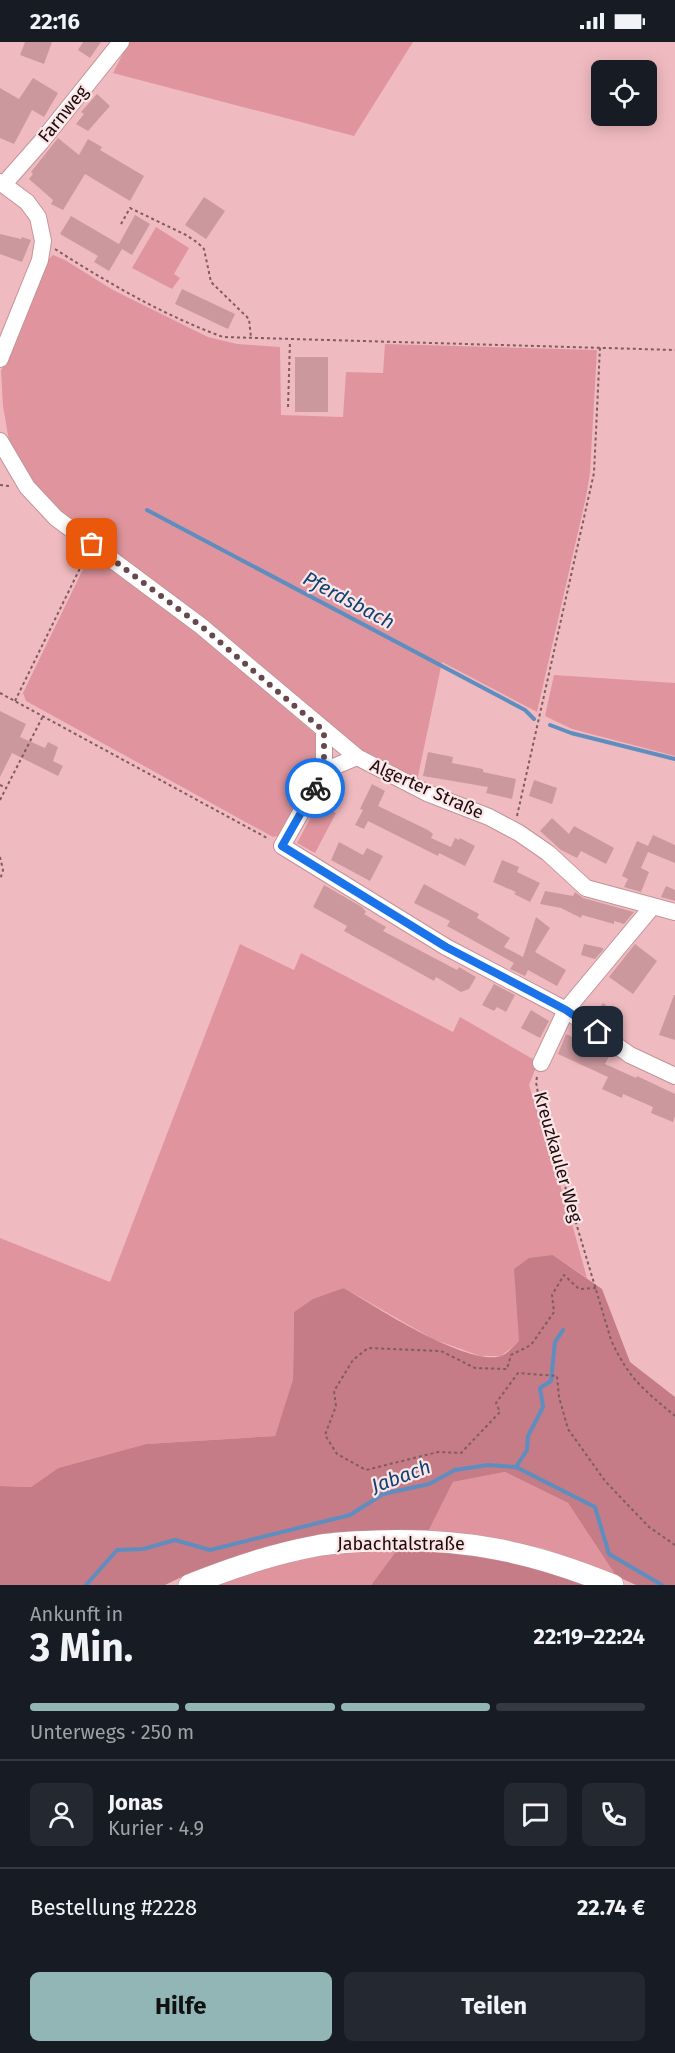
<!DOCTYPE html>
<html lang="de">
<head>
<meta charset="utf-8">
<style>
	body { margin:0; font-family:"Fira Sans",sans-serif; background:#242831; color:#f1f3f6; height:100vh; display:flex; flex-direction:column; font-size:22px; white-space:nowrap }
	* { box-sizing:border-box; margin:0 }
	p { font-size:20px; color:#9ea1a6 }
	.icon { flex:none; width:33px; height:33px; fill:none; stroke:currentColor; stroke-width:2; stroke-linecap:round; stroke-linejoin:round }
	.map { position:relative; height:1543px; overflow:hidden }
	.details { display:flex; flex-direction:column; background:#171b24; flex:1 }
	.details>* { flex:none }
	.tools { position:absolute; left:591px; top:18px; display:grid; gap:12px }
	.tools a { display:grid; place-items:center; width:66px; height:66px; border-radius:9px; background:#171b24; box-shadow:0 3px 15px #0003; font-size:30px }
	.pin { position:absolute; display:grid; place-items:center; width:51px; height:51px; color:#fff; margin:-26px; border-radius:12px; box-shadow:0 3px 9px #0006 }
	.courier { position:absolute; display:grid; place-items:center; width:60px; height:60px; margin:-30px; border:4px solid #1a73e8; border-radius:50%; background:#fff; color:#222; box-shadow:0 2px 8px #0007 }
	.head em { font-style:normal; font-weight:700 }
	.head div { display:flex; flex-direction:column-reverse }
	.head { display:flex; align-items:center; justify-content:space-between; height:102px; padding:0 30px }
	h1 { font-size:39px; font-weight:700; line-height:45px }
	.bar { display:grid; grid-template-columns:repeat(4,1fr); gap:9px 6px; align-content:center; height:72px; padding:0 30px }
	.bar i { height:8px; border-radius:4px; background:#363941 }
	.bar .on { background:#92b5b6 }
	.bar p { grid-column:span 4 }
	.line { display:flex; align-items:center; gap:15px; padding:0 30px; border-top:2px solid #363941 }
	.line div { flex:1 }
	.round { display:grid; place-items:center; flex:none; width:63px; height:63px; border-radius:9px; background:#242831 }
	.primary-button { display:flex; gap:12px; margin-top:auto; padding:12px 30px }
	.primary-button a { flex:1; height:69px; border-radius:9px; background:#92b5b6; color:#111; font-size:24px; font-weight:700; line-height:69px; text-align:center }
	.primary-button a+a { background:#242831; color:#f1f3f6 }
	.status { display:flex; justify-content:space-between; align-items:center; height:42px; padding:0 30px; background:#171b24; direction:ltr }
	.status svg { height:16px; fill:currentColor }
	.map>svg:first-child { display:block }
</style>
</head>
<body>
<div class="status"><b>22:16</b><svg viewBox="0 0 49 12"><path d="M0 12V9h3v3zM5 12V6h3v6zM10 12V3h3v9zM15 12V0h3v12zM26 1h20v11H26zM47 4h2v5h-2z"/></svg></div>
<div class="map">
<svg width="675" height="1543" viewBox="0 0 675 1543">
	<rect width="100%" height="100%" fill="#f0bbc0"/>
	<g fill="#e0959e">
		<path d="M 129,0 L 413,0 L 354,94 L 113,31 Z"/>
		<path d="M 156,185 L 189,206 L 174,232 L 180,236 L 172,247 L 132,226 Z"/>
		<path d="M 53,213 L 65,218 L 113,248 L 208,295 L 237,302 L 280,305 L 281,373 L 343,375 L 346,330 L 383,331 L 385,302 L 597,308 L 590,431 L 586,455 L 537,670 L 442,620 L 417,739 L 361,709 L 56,468 L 41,453 L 9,399 L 3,364 L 1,329 L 49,217 Z"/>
		<path d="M 98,516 L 197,591 L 320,696 L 319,727 L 285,792 L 273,795 L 26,659 L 23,651 L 87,519 Z"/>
		<path d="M 554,633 L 675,641 L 675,714 L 572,687 L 545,674 Z"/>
		<path d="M 318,762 L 336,771 L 315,811 L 297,801 Z"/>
		<path d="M 240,902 L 294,928 L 301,911 L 453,990 L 460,975 L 538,1020 L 529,1043 L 569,1171 L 587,1236 L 553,1213 L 519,1300 L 501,1314 L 480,1314 L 433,1297 L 344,1246 L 294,1270 L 293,1337 L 275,1394 L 146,1402 L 58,1426 L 31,1445 L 0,1444 L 0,1196 L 110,1240 Z"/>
		<path d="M 505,1430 L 568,1461 L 616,1534 L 576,1518 L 542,1506 L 428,1490 L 453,1440 Z"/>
		<path d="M 363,1508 L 397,1508 L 371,1543 L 213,1543 L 277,1523 L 329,1512 Z"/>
	</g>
	<g fill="#c67c86">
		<path d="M 553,1213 L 602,1247 L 630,1320 L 675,1355 L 675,1543 L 636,1543 L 616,1534 L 568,1461 L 505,1430 L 453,1440 L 428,1490 L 308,1496 L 268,1504 L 192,1530 L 165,1543 L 0,1543 L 0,1444 L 31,1445 L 58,1426 L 146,1402 L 275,1394 L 293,1337 L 294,1270 L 313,1257 L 344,1246 C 374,1264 468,1325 501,1314 C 507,1312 514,1304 519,1299 L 514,1227 L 529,1216 Z"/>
		<path d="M 417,1507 C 476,1514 528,1519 584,1543 L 371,1543 L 397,1508 Z"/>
	</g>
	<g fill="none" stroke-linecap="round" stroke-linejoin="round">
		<g stroke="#5e8dbf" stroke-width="4">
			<path d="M 147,468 L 525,668 L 534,677"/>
			<path d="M 550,683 L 571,691 L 675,717"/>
			<path d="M 516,1425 L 527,1408 L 528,1394 L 543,1365 L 540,1346 L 551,1339 L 555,1300 L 563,1288"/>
			<path d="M 86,1543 L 117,1508 L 143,1507 L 175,1498 L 210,1508 L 350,1473 L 383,1452 L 429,1442 L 455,1428 L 488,1423 L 516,1425 L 595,1465 L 609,1512 L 662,1543"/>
		</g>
	</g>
	<g fill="#cb989e">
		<path d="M 25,0 L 52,0 L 44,22 L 20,13 Z"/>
		<path d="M 83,0 L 101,0 L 90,16 L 78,8 Z"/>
		<path d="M 33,36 L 58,51 L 44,75 L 32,68 L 14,102 L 0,96 L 0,46 L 19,57 Z"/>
		<path d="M 97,52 L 110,64 L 88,89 L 76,82 L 84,72 L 81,70 Z"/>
		<path d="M 58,96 L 79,113 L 88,97 L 102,105 L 100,108 L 144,134 L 130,159 L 85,132 L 63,168 L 51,162 L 53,158 L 29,137 L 33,132 L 31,130 Z"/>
		<path d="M 204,155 L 225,169 L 206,197 L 185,183 Z"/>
		<path d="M 135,173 L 150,182 L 132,213 L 122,207 L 109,229 L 94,220 L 98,214 L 60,192 L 71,174 L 119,202 Z"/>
		<path d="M 0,192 L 21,197 L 22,195 L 31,198 L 22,220 L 0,212 Z"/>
		<path d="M 182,247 L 235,272 L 228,287 L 175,262 Z"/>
		<rect x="295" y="315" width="33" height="55"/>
		<path d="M 0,669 L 26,682 L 20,695 L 45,706 L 48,700 L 58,705 L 53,719 L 63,724 L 58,734 L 12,711 L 0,735 Z"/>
		<path d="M 428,710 L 453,715 L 452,721 L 483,727 L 483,730 L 516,737 L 512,757 L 486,751 L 488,745 L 423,734 Z"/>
		<path d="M 534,738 L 557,746 L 552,762 L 529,754 Z"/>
		<path d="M 372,742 L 385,749 L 378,764 L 428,788 L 433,792 L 431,796 L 451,805 L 455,796 L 459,798 L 460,796 L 475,804 L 465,824 L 439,811 L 438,814 L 368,779 L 364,787 L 355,783 L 363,768 L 360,767 Z"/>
		<path d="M 552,776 L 569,792 L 574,784 L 614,806 L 606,822 L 581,809 L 577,816 L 561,808 L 540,789 Z"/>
		<path d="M 653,793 L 675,803 L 675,821 L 648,810 L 641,826 L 649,830 L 641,850 L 624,845 L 628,837 L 622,834 L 637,799 L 648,804 Z"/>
		<path d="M 339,800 L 363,813 L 367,806 L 383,814 L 370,839 L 331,818 Z"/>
		<path d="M 502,818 L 519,825 L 517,830 L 540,841 L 530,860 L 514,852 L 516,850 L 493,840 Z"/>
		<path d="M 424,842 L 479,872 L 477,876 L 510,896 L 504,905 L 523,915 L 536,875 L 550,886 L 535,910 L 566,928 L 557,944 L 528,928 L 525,934 L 510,927 L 514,921 L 447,884 L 450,879 L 414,861 Z"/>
		<path d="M 324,843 L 362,865 L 366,870 L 364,872 L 386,885 L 383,889 L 457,928 L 459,925 L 476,935 L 469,947 L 461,950 L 436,935 L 434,939 L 344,889 L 347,884 L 313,865 Z"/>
		<path d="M 666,844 L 675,848 L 675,859 L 661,855 Z"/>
		<path d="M 545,849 L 573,854 L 575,850 L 583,856 L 634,870 L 624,882 L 614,879 L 614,882 L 582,873 L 581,876 L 561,866 L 540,862 Z"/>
		<path d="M 584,902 L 603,906 L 603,908 L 595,917 L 581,913 Z"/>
		<path d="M 635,902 L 657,919 L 633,952 L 609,935 Z"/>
		<path d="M 494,942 L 515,953 L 506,970 L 497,965 L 494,969 L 482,963 Z"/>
		<path d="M 674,953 L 675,953 L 675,998 L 659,993 Z"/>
		<path d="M 603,961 L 612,968 L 602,980 L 593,974 Z"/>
		<path d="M 531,968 L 549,979 L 540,996 L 521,986 Z"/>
		<path d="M 566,992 L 610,1012 L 605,1022 L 636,1036 L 637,1034 L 675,1052 L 675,1074 L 673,1080 L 651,1071 L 653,1065 L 623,1052 L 622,1056 L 602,1047 L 608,1035 L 558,1012 Z"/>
	</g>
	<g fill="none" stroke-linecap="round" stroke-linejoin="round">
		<g stroke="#c49297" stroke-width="18">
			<g id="minor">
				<path d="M 0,140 L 27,160 L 38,175 L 43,199 L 40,218 L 0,317"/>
				<path d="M 4,142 L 41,100 L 121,0"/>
				<path d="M 0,399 L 27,445 L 56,476 L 201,584 L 357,715 L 427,751 L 489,775 L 519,791 L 548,811 L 586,846 L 675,870"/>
				<path d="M 324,689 L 324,729"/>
				<path d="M 357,715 L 324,729 L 282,804 L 446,905 L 566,968 L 630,1013 L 675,1034"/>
				<path d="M 541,1021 L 566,968 L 652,865"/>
			</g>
		</g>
		<g stroke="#c49297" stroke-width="22">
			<path id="major" d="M 189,1543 C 231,1526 272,1512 316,1504 C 336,1500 356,1500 376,1499 C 464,1496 531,1509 613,1543"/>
		</g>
		<g stroke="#7e5c60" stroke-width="2" stroke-dasharray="3 3" stroke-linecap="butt">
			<path d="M 121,182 L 130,166 L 186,193 L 198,201 L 204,207 L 211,240 L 249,277 L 251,296"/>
			<path d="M 55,207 C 108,241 163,273 223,295 L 675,308"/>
			<path d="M 288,365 L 290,299"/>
			<path d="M 0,443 L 9,444"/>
			<path d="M 0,651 L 269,797"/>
			<path d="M 15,659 L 85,516"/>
			<path d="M 0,743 L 6,746"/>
			<path d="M 333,744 L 343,749 L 339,760"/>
			<path d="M 0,758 L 43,674"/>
			<path d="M 517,774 L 594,431 L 600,305"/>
			<path d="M 0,815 L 3,828 L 0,838"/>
			<path d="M 537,1035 L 536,1040 L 539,1057 L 611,1298 C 629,1337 643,1347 675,1374"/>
			<path d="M 596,1246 L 579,1247 L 564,1233 L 552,1253 L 554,1270 L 531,1303 L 511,1313 L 507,1327 L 475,1326 L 441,1309 L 368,1306 L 353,1318 L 334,1349 L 336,1364 L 325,1393 L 337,1412 L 366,1428 L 438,1410 L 461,1411 L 500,1370 L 496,1361 L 518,1331 L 557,1334 L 559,1355 L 568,1387 L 605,1439 L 649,1485 L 675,1503"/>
		</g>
		<use href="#minor" stroke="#fff" stroke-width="16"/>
		<use href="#major" stroke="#fff" stroke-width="21"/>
	</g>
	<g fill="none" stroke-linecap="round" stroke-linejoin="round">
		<path stroke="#66494c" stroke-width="6" stroke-dasharray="0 10.8" d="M 92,502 L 201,584 L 324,689 L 324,729 L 315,746"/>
		<path stroke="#1a73e8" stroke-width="8" d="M 315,746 L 282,804 L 446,905 L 566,968 L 598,990"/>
	</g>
	<g text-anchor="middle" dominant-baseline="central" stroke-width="4.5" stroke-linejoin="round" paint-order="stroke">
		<g font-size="18" fill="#1c0b0d" stroke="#fbe5e7">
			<text transform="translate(63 72) rotate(-51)">Farnweg</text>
			<text transform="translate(427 747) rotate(24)">Algerter Straße</text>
			<text transform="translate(558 1115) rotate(74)">Kreuzkauler Weg</text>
			<text x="401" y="1502">Jabachtalstraße</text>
		</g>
		<g font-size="20" font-style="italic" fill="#0f4272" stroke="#fbe5e7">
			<text transform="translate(349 558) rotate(28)">Pferdsbach</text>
			<text transform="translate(401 1434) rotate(-20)">Jabach</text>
		</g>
	</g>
</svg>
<div class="tools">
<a><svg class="icon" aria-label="locate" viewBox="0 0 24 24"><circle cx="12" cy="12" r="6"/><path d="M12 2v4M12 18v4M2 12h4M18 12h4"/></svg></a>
</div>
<div class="pin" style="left:92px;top:502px;background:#ea580c"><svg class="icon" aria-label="bag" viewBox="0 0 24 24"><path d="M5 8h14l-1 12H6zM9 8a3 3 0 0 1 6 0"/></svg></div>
<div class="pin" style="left:598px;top:990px;background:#1f2937"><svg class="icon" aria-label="home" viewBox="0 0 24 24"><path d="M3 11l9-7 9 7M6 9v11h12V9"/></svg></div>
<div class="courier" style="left:315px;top:746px"><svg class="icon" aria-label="bike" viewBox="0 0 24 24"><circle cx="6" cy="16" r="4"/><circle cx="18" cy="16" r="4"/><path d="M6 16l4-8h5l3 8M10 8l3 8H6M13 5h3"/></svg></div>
</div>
<section class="details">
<div class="head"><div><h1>3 Min.</h1><p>Ankunft in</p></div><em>22:19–22:24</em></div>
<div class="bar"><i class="on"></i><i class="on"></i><i class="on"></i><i></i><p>Unterwegs · 250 m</p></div>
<div class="line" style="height:108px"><a class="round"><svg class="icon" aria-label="person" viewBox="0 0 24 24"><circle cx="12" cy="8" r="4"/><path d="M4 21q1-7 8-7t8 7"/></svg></a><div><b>Jonas</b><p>Kurier · 4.9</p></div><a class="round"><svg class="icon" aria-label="chat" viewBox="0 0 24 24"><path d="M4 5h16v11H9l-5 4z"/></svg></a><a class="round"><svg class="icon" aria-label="phone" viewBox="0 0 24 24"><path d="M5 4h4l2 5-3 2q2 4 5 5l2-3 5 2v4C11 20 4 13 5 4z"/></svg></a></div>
<div class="line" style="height:78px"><div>Bestellung #2228</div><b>22.74 €</b></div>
<div class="primary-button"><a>Hilfe</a><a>Teilen</a></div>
</section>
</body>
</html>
